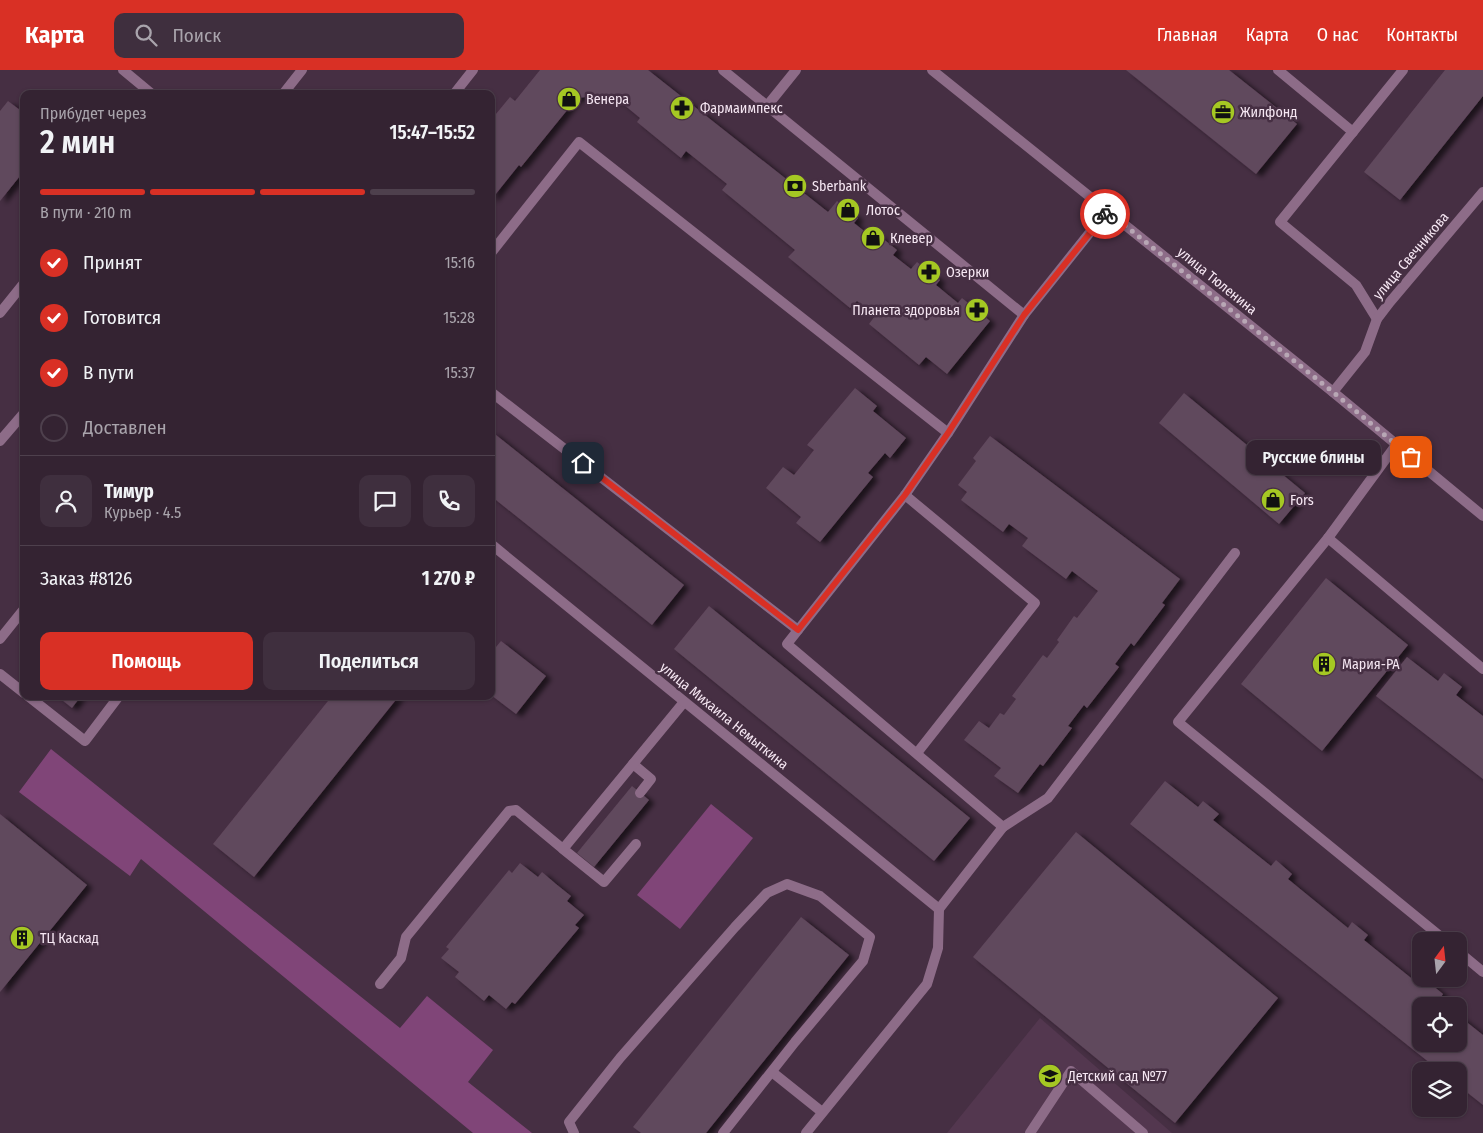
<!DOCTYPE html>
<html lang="ru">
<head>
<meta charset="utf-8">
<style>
	body { margin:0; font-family:"Fira Sans Condensed",sans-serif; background:#3f2f3e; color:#f1f3f6; height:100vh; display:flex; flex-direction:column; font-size:19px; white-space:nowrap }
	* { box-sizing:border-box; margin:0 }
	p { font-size:16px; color:#a9a4ac }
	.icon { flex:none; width:28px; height:28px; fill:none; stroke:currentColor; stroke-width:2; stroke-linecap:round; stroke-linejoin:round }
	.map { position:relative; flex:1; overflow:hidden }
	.details { position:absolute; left:20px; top:20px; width:475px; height:610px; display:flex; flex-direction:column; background:#342332; border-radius:10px; box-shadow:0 1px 4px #0004,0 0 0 1px #4e404d }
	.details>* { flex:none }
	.needle { width:32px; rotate:15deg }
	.controls { position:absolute; left:1412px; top:862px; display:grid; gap:10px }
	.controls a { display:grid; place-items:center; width:55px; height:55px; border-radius:10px; background:#342332; box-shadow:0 1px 4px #0004,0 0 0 1px #4e404d; font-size:25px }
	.pin { position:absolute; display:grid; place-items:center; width:42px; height:42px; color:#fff; margin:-21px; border-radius:10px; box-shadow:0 2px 8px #0006 }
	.courier { position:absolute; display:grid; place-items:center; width:50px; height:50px; margin:-25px; border:4px solid #d93025; border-radius:50%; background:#fff; color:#222; box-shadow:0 1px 6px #0007 }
	.bubble { position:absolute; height:35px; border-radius:10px; background:#342332; box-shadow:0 1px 4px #0004,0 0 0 1px #4e404d; font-size:16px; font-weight:600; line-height:35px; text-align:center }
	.summary em { font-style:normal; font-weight:600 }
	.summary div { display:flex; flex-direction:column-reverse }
	.summary { display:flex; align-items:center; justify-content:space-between; height:85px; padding:0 20px }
	h1 { font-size:32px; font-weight:600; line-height:38px }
	.bar { display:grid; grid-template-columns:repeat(4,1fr); gap:8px 5px; align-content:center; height:60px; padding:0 20px }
	.bar i { height:6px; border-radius:4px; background:#4e404d }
	.bar .selected { background:#d93025 }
	.bar p { grid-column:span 4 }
	.line { display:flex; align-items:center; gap:12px; padding:0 20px; border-top:1px solid #4e404d }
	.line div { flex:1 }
	.round { display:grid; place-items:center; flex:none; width:52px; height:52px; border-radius:10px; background:#3f2f3e }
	ol { padding:0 20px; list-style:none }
	li { display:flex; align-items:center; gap:15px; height:55px }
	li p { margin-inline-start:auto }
	li .icon { padding:5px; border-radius:50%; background:#d93025; color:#fff; stroke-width:4 }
	li:last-child { color:#a9a4ac }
	li i { width:28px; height:28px; border:2px solid #4e404d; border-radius:50% }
	.button { display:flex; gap:10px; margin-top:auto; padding:10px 20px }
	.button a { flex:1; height:58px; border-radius:10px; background:#d93025; color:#fff; font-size:20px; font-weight:600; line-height:58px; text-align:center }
	.button a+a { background:#3f2f3e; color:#f1f3f6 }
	header { display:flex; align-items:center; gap:30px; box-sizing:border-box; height:70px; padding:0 25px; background:#d93025; color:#fff }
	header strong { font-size:24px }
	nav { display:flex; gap:28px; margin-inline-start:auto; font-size:18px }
	.search { width:350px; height:45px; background:#3f2f3e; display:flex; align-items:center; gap:12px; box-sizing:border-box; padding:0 18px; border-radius:10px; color:#a9a4ac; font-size:19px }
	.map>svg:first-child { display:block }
</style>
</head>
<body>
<header>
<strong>Карта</strong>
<div class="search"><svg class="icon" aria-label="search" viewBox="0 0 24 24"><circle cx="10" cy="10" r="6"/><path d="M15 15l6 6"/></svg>Поиск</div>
<nav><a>Главная</a><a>Карта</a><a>О нас</a><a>Контакты</a></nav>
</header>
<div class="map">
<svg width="1483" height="1063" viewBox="0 0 1483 1063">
	<defs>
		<filter id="shadow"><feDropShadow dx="5.5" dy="3" stdDeviation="2.5" flood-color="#0009"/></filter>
	</defs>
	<rect width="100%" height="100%" fill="#462f43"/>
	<path fill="#53374f" d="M 1040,948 L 1172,1063 L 947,1063 Z"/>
	<g fill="#804578">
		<path d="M 51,679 L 400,958 L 427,926 L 493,980 L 468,1012 L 532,1063 L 473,1063 L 141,789 L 130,806 L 19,722 Z"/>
		<path d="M 711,734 L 753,768 L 680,859 L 637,825 Z"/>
	</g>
	<g fill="#61485d" filter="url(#shadow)">
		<path d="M 540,0 L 648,0 L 828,142 L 837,131 L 858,148 L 854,153 L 873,168 L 876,163 L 897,180 L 893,185 L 911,199 L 917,192 L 940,210 L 936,215 L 958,233 L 962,228 L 990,251 L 947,304 L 926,287 L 919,295 L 869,254 L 875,246 L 857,231 L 850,238 L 788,187 L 795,180 L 722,120 L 727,114 L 686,81 L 681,88 L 637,52 L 640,48 L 617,29 L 614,33 L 604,25 L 577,28 L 521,97 L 519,95 L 491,130 L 491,50 L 510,27 L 515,31 Z"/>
		<path d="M 1126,0 L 1229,0 L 1297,54 L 1256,104 Z"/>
		<path d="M 1445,0 L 1483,0 L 1483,26 L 1400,130 L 1364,102 Z"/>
		<path d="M 8,31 L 24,43 L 24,101 L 0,131 L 0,41 Z"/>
		<path d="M 855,318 L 877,336 L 873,341 L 906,368 L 890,388 L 885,383 L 868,403 L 873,407 L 820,472 L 796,453 L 801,447 L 766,418 L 783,397 L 794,405 L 814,380 L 807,375 Z"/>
		<path d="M 1184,323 L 1305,423 L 1279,454 L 1159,353 Z"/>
		<path d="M 491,361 L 684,515 L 652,555 L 491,426 Z"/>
		<path d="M 990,366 L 1180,509 L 1162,533 L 1165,535 L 1134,576 L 1131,573 L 1115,594 L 1119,597 L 1087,638 L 1084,635 L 1068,656 L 1072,658 L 1043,696 L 1040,694 L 1018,723 L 994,706 L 1001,698 L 964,670 L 979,651 L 989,658 L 1000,643 L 1004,645 L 1016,629 L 1012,626 L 1043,585 L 1047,588 L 1059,572 L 1057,570 L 1074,546 L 1077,548 L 1098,521 L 1072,501 L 1066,509 L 1022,476 L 1028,468 L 1009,454 L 1003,462 L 961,430 L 967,422 L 958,415 L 976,391 L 973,388 Z"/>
		<path d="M 1326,508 L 1408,575 L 1322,681 L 1241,614 Z"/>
		<path d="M 709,536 L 970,748 L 934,791 L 674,579 Z"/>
		<path d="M 501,571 L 546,606 L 516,644 L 491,625 L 491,583 Z"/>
		<path d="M 1407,587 L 1438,611 L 1444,603 L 1462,617 L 1456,625 L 1483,646 L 1483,709 L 1376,626 Z"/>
		<path d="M 57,626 L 81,626 L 72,638 Z"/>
		<path d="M 332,626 L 399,626 L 254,807 L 213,774 Z"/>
		<path d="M 1165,711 L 1198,737 L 1203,731 L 1219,744 L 1213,750 L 1271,796 L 1276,790 L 1292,804 L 1288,809 L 1348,858 L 1352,852 L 1368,865 L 1364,870 L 1421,916 L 1426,910 L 1443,924 L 1439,930 L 1446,936 L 1421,936 L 1421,974 L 1459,974 L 1459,946 L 1483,965 L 1483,1035 L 1459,1016 L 1459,1001 L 1440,1001 L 1130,754 Z"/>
		<path d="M 632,716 L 649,730 L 594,797 L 577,783 Z"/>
		<path d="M 0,744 L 87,815 L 0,922 Z"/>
		<path d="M 1076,762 L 1278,928 L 1175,1053 L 973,887 Z"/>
		<path d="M 520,793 L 538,807 L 542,802 L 556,814 L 571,826 L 567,831 L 584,845 L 575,855 L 579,858 L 515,934 L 512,932 L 506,939 L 489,925 L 484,931 L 455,907 L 459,902 L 441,888 L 449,879 L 446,877 L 509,800 L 512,803 Z"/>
		<path d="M 801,847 L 849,885 L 706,1063 L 641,1063 L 633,1057 Z"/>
	</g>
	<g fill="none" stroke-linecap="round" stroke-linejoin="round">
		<g stroke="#8d6c88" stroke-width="10">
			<path d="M 123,0 L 152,24"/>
			<path d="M 723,0 L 1024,245"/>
			<path d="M 1278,0 L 1353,62"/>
			<path d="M 454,24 L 473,0"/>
			<path d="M 767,36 L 796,0"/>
			<path d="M 0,243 L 24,213"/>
			<path d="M 1377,249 L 1356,215 L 1280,152 L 1403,0"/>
			<path d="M 1396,375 L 1328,468 L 1178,652 L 1446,871"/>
			<path d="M 1328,468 L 1483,599"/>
			<path d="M 0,569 L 24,539"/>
			<path d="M 633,694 L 651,709 L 640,723"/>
			<path d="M 563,779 L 604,812 L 636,774"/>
			<path d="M 1459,882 L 1483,902"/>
			<path d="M 380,914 L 401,888 L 406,867 L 509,741 L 516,740 L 563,779 L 684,632"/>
			<path d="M 772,1002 L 822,1042"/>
			<path d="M 574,1063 L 569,1052 L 620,988 L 735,857 L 767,823 L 787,814 L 820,826 L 870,867 L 863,891 L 795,972 L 723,1063"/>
			<path d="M 1030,1063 L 1071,1001 L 1143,1063"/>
		</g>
		<g stroke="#8d6c88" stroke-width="10">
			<path d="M 491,183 L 579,72 L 948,363"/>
			<path d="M 491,322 L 798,560"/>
			<path d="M 1333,322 L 1365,282 L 1377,249 L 1390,232 L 1483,122"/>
			<path d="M 905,425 L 1035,533 L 917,683"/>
			<path d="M 491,474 L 939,839"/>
			<path d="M 0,604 L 24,623"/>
			<path d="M 28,626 L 85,671 L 119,626"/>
			<path d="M 1003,757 L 1048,728 L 1235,483"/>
			<path d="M 806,1063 L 927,914 L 938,878 L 939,839 L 1003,757 L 787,574 L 905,425 L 948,363 L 1024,245 L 1107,141"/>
		</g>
		<g stroke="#8d6c88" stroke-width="10">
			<path d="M 932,0 L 1333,322 L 1483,446"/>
			<path d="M 283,24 L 302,0"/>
			<path d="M 0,371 L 24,343"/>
		</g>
	</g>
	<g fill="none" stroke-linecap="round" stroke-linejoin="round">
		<path stroke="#b8a7b5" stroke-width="5" stroke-dasharray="0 9" d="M 1105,144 L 1107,141 L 1333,322 L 1411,387"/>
		<path stroke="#d93025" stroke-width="6" d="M 583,393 L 798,560 L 905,425 L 948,363 L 1024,245 L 1105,144"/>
	</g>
	<defs>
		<g id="shop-disc" transform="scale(1.25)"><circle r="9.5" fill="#a5c823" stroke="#462f43"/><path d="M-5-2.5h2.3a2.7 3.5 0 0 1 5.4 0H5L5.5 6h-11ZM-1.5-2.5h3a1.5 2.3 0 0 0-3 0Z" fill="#111"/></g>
		<g id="pharmacy-disc" transform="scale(1.25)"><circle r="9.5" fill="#a5c823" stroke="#462f43"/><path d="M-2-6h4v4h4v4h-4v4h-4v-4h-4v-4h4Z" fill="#111"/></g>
		<g id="office-disc" transform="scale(1.25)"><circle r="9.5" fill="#a5c823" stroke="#462f43"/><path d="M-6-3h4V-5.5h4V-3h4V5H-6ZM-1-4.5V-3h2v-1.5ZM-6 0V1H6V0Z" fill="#111"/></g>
		<g id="bank-disc" transform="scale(1.25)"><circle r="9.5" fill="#a5c823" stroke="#462f43"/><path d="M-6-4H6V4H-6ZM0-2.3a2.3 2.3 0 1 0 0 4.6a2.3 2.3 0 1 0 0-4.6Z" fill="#111"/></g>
		<g id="building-disc" transform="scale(1.25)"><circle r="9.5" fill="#a5c823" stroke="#462f43"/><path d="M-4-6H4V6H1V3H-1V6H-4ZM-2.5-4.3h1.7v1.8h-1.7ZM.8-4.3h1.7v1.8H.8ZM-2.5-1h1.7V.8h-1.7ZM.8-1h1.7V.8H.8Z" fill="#111"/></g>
		<g id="school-disc" transform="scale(1.25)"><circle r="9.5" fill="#a5c823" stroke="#462f43"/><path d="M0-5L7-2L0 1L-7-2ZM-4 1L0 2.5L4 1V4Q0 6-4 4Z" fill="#111"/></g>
	</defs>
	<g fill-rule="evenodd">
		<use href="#shop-disc" x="569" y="29"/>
		<use href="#pharmacy-disc" x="682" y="38"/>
		<use href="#office-disc" x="1223" y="42"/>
		<use href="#bank-disc" x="795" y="116"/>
		<use href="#shop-disc" x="848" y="140"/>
		<use href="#shop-disc" x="873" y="168"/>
		<use href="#pharmacy-disc" x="929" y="202"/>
		<use href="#pharmacy-disc" x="977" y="240"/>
		<use href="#shop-disc" x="1273" y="430"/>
		<use href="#building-disc" x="1324" y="594"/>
		<use href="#building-disc" x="22" y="868"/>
		<use href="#school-disc" x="1050" y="1006"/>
	</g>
	<g text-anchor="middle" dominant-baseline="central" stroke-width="5" stroke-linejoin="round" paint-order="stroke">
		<g font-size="14" fill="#f6e7f3" stroke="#462f43" text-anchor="start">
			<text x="586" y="29">Венера</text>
			<text x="700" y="38">Фармаимпекс</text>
			<text x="1240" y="42">Жилфонд</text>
			<text x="812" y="116">Sberbank</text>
			<text x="866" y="140">Лотос</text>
			<text x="890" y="168">Клевер</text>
			<text x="946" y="202">Озерки</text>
			<text x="960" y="240" text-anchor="end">Планета здоровья</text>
			<text x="1290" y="430">Fors</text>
			<text x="1342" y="594">Мария-РА</text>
			<text x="40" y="868">ТЦ Каскад</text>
			<text x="1068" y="1006">Детский сад №77</text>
		</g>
		<g font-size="14" fill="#f6e7f3" stroke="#462f43">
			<text transform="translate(1411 186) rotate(-50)">улица Свечникова</text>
			<text transform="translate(1217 211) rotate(39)">улица Тюленина</text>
			<text transform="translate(724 646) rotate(39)">улица Михаила Немыткина</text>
		</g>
	</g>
</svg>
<div class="controls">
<a><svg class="needle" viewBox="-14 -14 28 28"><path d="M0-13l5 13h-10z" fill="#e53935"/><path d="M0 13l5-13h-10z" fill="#a9a4ac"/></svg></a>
<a><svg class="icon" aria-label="locate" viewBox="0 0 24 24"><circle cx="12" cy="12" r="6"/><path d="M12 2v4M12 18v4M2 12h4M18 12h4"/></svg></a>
<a><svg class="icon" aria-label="layers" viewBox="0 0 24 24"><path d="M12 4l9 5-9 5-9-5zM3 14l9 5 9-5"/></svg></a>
</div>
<div class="pin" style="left:1411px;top:387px;background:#ea580c"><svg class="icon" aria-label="bag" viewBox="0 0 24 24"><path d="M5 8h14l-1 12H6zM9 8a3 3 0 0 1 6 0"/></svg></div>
<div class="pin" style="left:583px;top:393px;background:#1f2937"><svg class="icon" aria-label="home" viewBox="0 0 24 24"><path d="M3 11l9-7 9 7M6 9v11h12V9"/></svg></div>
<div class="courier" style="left:1105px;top:144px"><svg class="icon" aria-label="bike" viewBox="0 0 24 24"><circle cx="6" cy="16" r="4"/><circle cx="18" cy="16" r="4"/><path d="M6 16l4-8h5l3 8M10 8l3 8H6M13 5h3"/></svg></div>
<div class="bubble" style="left:1246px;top:370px;width:135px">Русские блины</div>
<section class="details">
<div class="summary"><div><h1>2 мин</h1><p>Прибудет через</p></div><em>15:47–15:52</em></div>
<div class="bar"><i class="selected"></i><i class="selected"></i><i class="selected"></i><i></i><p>В пути · 210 m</p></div>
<ol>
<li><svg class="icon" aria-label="check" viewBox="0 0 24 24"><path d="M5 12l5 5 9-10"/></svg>Принят<p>15:16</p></li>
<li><svg class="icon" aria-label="check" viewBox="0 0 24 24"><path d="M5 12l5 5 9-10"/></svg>Готовится<p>15:28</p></li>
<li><svg class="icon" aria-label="check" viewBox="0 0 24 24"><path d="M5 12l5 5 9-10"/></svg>В пути<p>15:37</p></li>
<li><i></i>Доставлен</li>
</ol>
<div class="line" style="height:90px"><a class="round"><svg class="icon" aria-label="person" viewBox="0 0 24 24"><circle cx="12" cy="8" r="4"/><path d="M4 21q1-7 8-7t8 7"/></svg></a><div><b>Тимур</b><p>Курьер · 4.5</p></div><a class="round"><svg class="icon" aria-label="chat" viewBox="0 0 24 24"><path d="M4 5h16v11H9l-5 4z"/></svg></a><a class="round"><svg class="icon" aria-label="phone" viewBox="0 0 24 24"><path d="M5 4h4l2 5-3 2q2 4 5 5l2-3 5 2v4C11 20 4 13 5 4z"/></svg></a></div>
<div class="line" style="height:65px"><div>Заказ #8126</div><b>1 270 ₽</b></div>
<div class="button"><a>Помощь</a><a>Поделиться</a></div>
</section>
</div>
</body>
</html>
